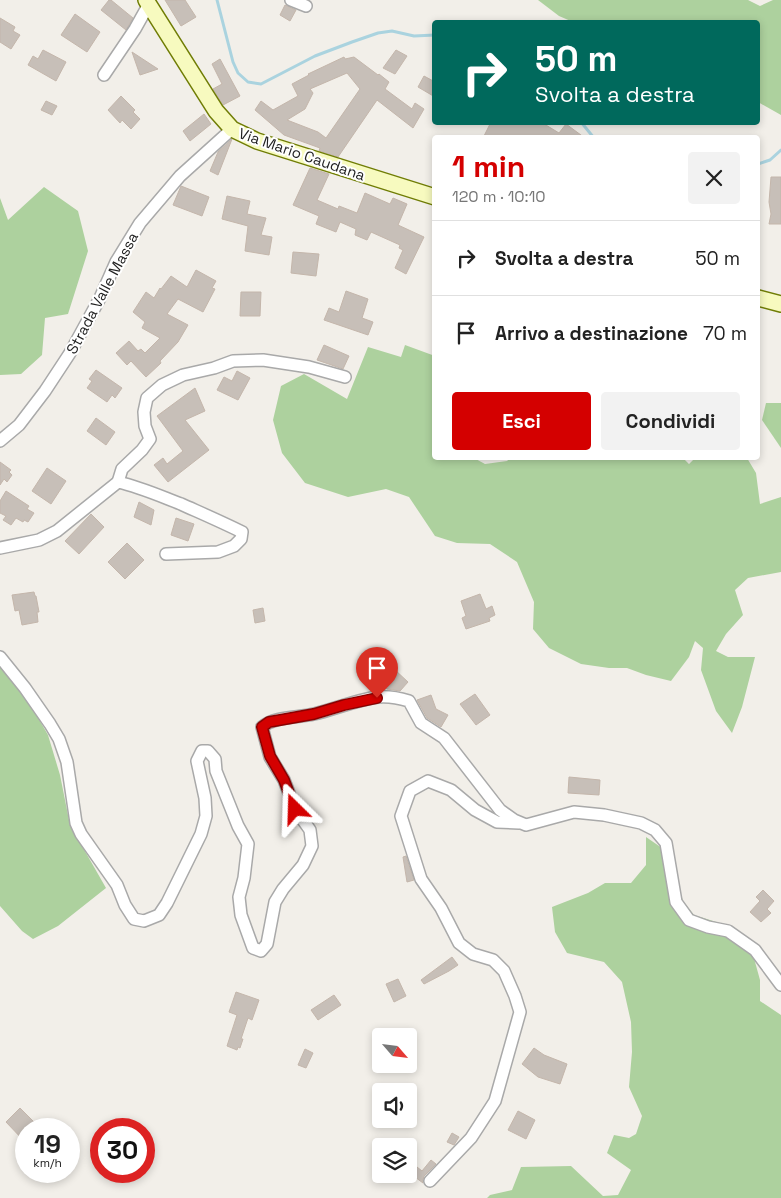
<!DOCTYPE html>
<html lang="it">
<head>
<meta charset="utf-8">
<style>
	body { margin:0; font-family:"Space Grotesk",sans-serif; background:#f2f2f2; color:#222; height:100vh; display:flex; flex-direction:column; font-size:19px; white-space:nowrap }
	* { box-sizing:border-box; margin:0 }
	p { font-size:16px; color:#767676 }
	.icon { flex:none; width:28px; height:28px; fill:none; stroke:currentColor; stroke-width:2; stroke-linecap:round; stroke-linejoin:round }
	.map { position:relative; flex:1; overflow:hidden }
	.drawer { position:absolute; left:432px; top:135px; width:328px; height:325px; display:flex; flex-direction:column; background:#fff; border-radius:5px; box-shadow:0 2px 8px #0003 }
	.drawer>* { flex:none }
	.guide { position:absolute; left:432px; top:20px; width:328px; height:105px; border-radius:5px; box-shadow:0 2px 8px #0003; background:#00695c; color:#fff; overflow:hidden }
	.needle { width:32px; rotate:118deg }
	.buttons { position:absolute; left:372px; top:1028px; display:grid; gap:10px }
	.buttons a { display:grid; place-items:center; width:45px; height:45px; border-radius:5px; background:#fff; box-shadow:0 2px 8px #0003; font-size:25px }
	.speed { position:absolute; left:15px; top:1118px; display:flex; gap:10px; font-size:25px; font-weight:700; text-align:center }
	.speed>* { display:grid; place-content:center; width:65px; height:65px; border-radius:50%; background:#fff; box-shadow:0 2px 8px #0003; line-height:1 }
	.speed small { font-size:12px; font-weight:400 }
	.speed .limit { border:8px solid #d22; background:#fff; color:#111 }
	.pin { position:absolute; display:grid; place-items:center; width:42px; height:42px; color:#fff; margin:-51px -21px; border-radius:50% 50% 50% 0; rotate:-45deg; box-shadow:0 0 5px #0007 }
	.pin .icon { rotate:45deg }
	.me { position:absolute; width:55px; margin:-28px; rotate:338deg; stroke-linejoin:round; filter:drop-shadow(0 0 4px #0008) }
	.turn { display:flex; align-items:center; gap:18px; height:105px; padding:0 20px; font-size:22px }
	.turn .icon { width:65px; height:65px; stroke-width:2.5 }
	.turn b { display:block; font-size:35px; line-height:42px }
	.round { display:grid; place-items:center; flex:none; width:52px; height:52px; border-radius:5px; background:#f2f2f2 }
	.overview { display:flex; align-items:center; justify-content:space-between; height:85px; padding:0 20px }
	h1 { font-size:30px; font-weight:700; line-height:38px; color:#d40000 }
	.primary-button { display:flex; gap:10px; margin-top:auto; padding:10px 20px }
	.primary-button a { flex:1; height:58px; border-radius:5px; background:#d40000; color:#fff; font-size:20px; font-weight:700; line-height:58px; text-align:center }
	.primary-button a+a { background:#f2f2f2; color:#222 }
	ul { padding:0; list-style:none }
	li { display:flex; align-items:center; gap:15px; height:75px; padding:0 20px; border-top:1px solid #e0e0e0 }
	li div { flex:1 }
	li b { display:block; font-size:19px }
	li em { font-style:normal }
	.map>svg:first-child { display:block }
	.forest { fill:#add19e }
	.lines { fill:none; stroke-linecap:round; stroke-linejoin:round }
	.stream { stroke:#aad3df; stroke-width:3 }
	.building { fill:#c7bfb8; stroke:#c4b6ab; fill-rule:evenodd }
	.minor-casing { stroke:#a9a9a9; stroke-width:14 }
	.secondary-casing { stroke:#707d05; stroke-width:18 }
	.minor { stroke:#fff; stroke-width:11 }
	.secondary { stroke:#f7fabf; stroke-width:15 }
	.route-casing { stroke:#8a0000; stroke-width:12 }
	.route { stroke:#d40000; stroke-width:9 }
	.labels { text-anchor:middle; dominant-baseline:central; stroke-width:4; stroke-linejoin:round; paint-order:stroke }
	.street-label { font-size:15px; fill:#222; stroke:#fff }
</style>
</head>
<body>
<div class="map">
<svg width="781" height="1198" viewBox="0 0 781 1198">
	<rect width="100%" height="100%" fill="#f2efe9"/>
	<g class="forest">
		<path d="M538,0H748L760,6L773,0H781V115L758,102V22H573L559,16Z"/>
		<path d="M44,187L78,211L88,251L68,314L45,318L42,355L21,374L0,375V198L8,220Z"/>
		<path d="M405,345L435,356V458H474L485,464L507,461L510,458H683L689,464L695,458H747L756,473L760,504L781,497V572L748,578L735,590L743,615L726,634L716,651L728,657H755L742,707L732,733L716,711L701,670L703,648L695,641L689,657L671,681L646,675L627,668H609L581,664L549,648L533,629L534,602L517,562L490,544L457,543L435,536L409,497L386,489L348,497L305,483L282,453L273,420L281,386L304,374L347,399L368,347L401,357Z"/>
		<path d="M766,403H781V448L762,420Z"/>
		<path d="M0,657L33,709L48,735L60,775L70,825L106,888L58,926L33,939L22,931L0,906Z"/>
		<path d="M646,837L662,848L675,876L683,901L694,915L729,926L752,951L760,980V1001L781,1015V1198H487L490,1195L512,1190L521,1167L571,1166L603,1196L618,1195L631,1170L607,1153L614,1135L629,1138L636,1134L642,1116L629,1087L632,1052L631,1022L622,982L604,962L567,953L555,932L552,907L588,893L605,883H631L646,865Z"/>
	</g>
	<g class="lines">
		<g class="stream">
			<path d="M217,0L233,62L238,73L248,82L261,84L315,56L352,42L378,33L392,31L414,36L435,35"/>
			<path d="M581,122L594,138"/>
			<path d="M758,164L770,160L781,150"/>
		</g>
	</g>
	<g class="building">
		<path d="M109,0H111L133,18L126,30L101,10Z"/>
		<path d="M165,0H185L196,17L181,26Z"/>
		<path d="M285,5L296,10L290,21L280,15Z"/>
		<path d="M75,14L100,32L87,52L61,35Z"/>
		<path d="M0,18L15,27L13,31L20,35L11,49L0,42Z"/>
		<path d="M43,50L66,62L56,81L28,65L33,56L38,59Z"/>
		<path d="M396,50L407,56L395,74L383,68Z"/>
		<path d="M132,52L158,69L140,75Z"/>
		<path d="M344,57L345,59L354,57L378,75L379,74L389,82L385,89L412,109L415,103L424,109L413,128L377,100L338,157L319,151L320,148L284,135L255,110L261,101L273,110L298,96L292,84L309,75L308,74ZM347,73L360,89L326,138L318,132L287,120L305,109L313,93L310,89Z"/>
		<path d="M220,59L240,96L223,105L213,89L222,84L212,64Z"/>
		<path d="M424,76L435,82V97L418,87Z"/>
		<path d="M121,96L135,110L133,112L140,119L131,129L122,120L120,123L108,110Z"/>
		<path d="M46,101L57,106L52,115L41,110Z"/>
		<path d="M204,114L211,124L190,141L183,131Z"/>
		<path d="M491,122H541L559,133L566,124L585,138H483Z"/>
		<path d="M232,139L218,175L210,171L218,152Z"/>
		<path d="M310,168L329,174L317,200L338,209L339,206L357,213L365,193L390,204L393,198L407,204L398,225L424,237L406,274L395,268L403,250L399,248L400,245L371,232L367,240L355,235L356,229L340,222L336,232L316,224L319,216L293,205Z"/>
		<path d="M771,177H781V224H769L771,214L769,202Z"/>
		<path d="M181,186L209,197L202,216L173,205Z"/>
		<path d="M227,196L250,201L247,214L266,218L261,235L272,237L269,255L245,251L248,226L222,219Z"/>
		<path d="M293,252L319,254L316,276L291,273Z"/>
		<path d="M196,270L216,281L212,288L215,289L203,312L178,299L167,314L188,325L178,342L160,361L161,363L146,377L131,361L127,365L116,353L129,341L138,351L141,349L145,353L160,338L142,328L145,322L133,312L146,292L154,298L160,288L161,289L171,276L187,287Z"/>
		<path d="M346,291L368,299L362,318L373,322L368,335L324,320L329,308L339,312Z"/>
		<path d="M241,292H261L260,316H240Z"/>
		<path d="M324,345L349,356L343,369L317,360Z"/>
		<path d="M96,370L122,388L115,398L112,395L107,402L87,388L92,381L89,379Z"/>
		<path d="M237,371L250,378L238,400L217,390L224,377L232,381Z"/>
		<path d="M195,388L205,411L185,420L209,450L168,482L154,465L163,458L167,464L183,451L157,416Z"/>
		<path d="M96,418L115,432L106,445L87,431Z"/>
		<path d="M0,462L11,470L9,472L12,475L7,482L4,479L0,485Z"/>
		<path d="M47,468L66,481L51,504L32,491Z"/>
		<path d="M6,491L29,506L27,509L34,513L28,522L24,520L23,522L16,518L11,525L3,520L6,516L0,513V501Z"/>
		<path d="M139,502L154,510L151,525L134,517Z"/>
		<path d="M91,514L104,527L79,554L65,541Z"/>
		<path d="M176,518L194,524L188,541L171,535Z"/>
		<path d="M127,543L144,560L125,579L108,562Z"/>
		<path d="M34,592L35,596H36L39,612H37L38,622L22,625L19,610L15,611L12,595Z"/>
		<path d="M480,594L486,609L492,606L495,615L489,618L490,621L466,629L462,618L466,616L461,601Z"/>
		<path d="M263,608L265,621L255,623L253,610Z"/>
		<path d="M394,669L408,682L400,691L387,689L381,683Z"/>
		<path d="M475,694L490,715L476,725L460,704Z"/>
		<path d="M431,695L436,709L448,715L441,727L427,718L417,700Z"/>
		<path d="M569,777L600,780L599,795L568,793Z"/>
		<path d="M406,856L414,880L407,882L403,857Z"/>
		<path d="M763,890L774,901L767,909L771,913L761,922L750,912L760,901L756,897Z"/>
		<path d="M452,957L458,965L449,971L424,984L421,980Z"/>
		<path d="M398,979L406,996L394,1002L386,984Z"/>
		<path d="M236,992L259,1000L252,1020L248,1018L241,1039H243L240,1048L238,1047L237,1050L227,1046L237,1015L229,1012Z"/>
		<path d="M334,995L341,1005L318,1020L311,1010Z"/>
		<path d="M534,1048L544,1055L567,1064L560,1084L538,1077L522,1064Z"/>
		<path d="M305,1049L313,1053L306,1068L298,1065Z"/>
		<path d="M20,1108L41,1129H26V1143L6,1122Z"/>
		<path d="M518,1111L535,1120L526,1139L508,1130Z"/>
		<path d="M452,1133L459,1137L454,1145L447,1142Z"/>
		<path d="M431,1160L436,1164L424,1176L423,1180V1183L411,1174L417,1167L422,1171Z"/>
	</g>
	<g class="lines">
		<defs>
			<g id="minor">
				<path d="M291,0L306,6"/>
				<path d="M104,75L135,29L149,4"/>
				<path d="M0,441L19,425L45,391L70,353L100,298L116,262L140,223L180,176L232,129"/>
				<path d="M118,482L122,469L142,450L150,439L145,426L144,412L147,398L162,385L183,375L214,368L233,361L263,360L309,367L345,377"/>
				<path d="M0,548L39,540L57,531L118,482C140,487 160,496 181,504C201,513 222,522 242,532L241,539L234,546L218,552L166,554"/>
				<path d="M0,657L25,688L50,724L59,739L67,762L76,823L81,834L117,885L125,905L134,919L144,921L159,915L167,903L201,834L206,816L205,798L197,761L202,751H208L215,759L216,771L238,826L248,844L244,878L239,897L241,915L253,948L261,951L267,944L275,902L283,889L303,865L312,846L310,830L295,809L284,780L270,757L262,727C276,716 297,718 314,714C335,709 356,700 378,697C389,696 399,698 409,701L421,723L444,738L500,810L514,820L526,825L574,812L604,815L641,823L655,830L666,843L676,902L689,920L708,927L728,931L755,950L781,985"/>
				<path d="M430,1181L471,1138L495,1101L520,1012L515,996L504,971L493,960L473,954L459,943L441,908L421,879L401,816L410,791L428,781L451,790L475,810L497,822L519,823"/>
			</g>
			<g id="secondary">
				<path d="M146,0L216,111L232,129L257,141L435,197"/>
				<path d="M758,298L781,304"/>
			</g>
		</defs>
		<use href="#minor" class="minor-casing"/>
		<use href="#secondary" class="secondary-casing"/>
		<use href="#minor" class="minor"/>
		<use href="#secondary" class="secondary"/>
	</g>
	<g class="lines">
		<defs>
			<path id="route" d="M295,809L284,780L270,756L262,727L269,722L314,714L344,705L377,698"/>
		</defs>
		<use href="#route" class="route-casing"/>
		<use href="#route" class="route"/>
	</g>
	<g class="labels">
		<g class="street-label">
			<text transform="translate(302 154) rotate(19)">Via Mario Caudana</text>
			<text transform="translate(102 293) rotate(-62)">Strada Valle Massa</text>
		</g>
	</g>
</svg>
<div class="buttons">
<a><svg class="needle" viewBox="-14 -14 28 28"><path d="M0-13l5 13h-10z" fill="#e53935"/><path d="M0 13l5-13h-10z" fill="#767676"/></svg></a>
<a><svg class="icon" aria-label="sound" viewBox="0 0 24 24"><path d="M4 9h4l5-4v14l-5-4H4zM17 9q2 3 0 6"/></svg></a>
<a><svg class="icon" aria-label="layers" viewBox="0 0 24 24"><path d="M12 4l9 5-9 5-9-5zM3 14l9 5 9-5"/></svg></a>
</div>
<div class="speed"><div>19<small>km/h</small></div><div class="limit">30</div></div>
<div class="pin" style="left:377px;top:698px;background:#d93025"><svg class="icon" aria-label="arrive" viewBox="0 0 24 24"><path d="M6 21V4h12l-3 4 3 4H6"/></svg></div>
<svg class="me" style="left:295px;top:809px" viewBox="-20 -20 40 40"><path d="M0-17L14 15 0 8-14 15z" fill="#d40000" stroke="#fff" stroke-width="4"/></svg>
<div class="guide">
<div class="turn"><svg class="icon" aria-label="right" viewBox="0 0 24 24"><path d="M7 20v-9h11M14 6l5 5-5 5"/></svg><div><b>50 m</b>Svolta a destra</div></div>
</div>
<section class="drawer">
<div class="overview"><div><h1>1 min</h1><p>120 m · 10:10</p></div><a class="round"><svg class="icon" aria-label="close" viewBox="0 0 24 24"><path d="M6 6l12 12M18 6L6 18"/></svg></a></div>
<ul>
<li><svg class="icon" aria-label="right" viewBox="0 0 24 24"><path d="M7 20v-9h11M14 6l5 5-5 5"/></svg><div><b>Svolta a destra</b></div><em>50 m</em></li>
<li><svg class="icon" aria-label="arrive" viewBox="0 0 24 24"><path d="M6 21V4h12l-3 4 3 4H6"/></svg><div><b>Arrivo a destinazione</b></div><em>70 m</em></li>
</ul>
<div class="primary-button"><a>Esci</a><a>Condividi</a></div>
</section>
</div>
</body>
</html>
